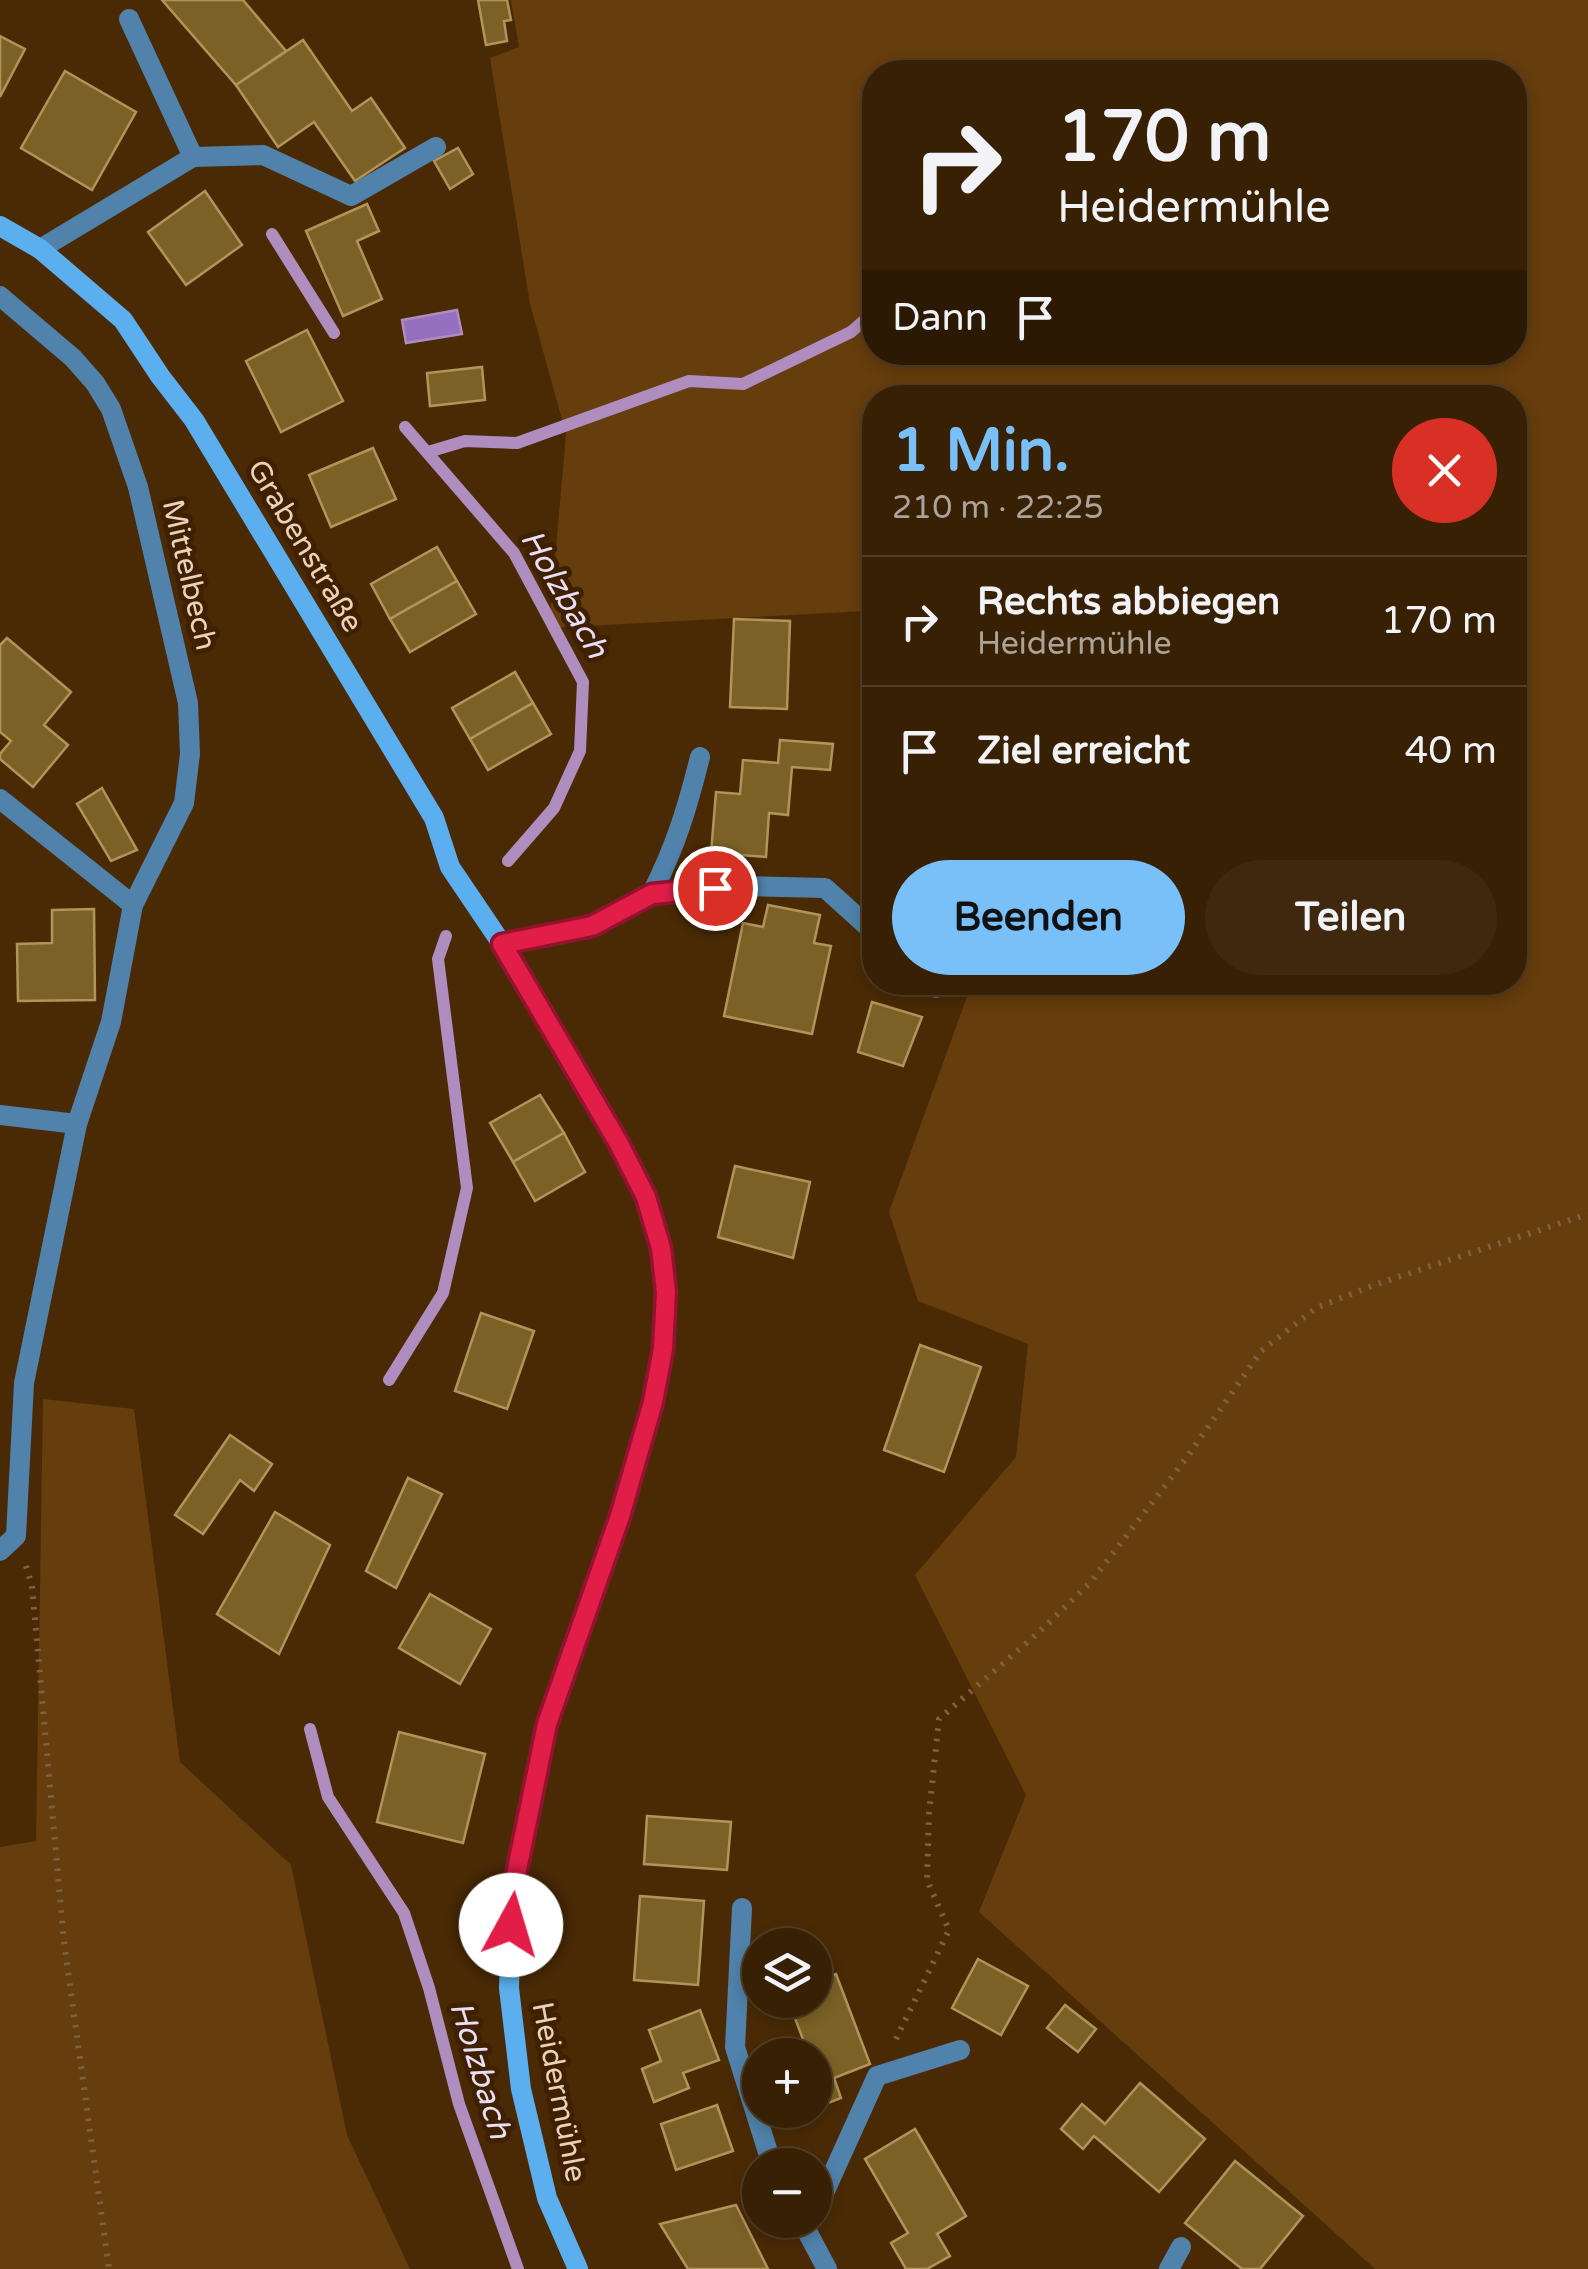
<!DOCTYPE html>
<html lang="de">
<head>
<meta charset="utf-8">
<style>
	body { margin:0; font-family:"Varela Round",sans-serif; background:#3f280e; color:#f1f3f6; height:100vh; display:flex; flex-direction:column; font-size:38px; white-space:nowrap }
	* { box-sizing:border-box; margin:0 }
	p { font-size:32px; color:#aba39a }
	.icon { flex:none; width:55px; height:55px; fill:none; stroke:currentColor; stroke-width:2; stroke-linecap:round; stroke-linejoin:round }
	.map { position:relative; flex:1; overflow:hidden }
	.panel { position:absolute; left:862px; top:385px; width:665px; height:610px; display:flex; flex-direction:column; background:#382004; border-radius:40px; box-shadow:0 5px 15px #0003,0 0 0 2px #523e26 }
	.panel>* { flex:none }
	.top-card { position:absolute; left:862px; top:60px; width:665px; height:305px; border-radius:40px; box-shadow:0 5px 15px #0003,0 0 0 2px #523e26; background:#382004; color:#f1f3f6; overflow:hidden }
	.tools { position:absolute; left:742px; top:1928px; display:grid; gap:20px }
	.tools a { display:grid; place-items:center; width:90px; height:90px; border-radius:50%; background:#382004; box-shadow:0 5px 15px #0003,0 0 0 2px #523e26; font-size:50px }
	.pin { position:absolute; display:grid; place-items:center; width:85px; height:85px; color:#fff; margin:-42px; border:5px solid #fff; border-radius:50%; box-shadow:0 2px 10px #0007 }
	.me { position:absolute; width:110px; margin:-55px; rotate:6deg; stroke-linejoin:round; filter:drop-shadow(0 0 8px #0008) }
	.turn { display:flex; align-items:center; gap:35px; height:210px; padding:0 30px; font-size:45px }
	.turn .icon { width:130px; height:130px; stroke-width:2.5 }
	.turn b { display:block; font-size:70px; line-height:85px }
	.then { display:flex; align-items:center; height:95px; padding:0 30px; background:#0003; gap:20px; font-size:38px }
	.round { display:grid; place-items:center; flex:none; width:105px; height:105px; border-radius:52px; background:#3f280e }
	.overview { display:flex; align-items:center; justify-content:space-between; height:170px; padding:0 30px }
	h1 { font-size:60px; font-weight:800; line-height:75px; color:#79bff8 }
	.button { display:flex; gap:20px; margin-top:auto; padding:20px 30px }
	.button a { flex:1; height:115px; border-radius:60px; background:#79bff8; color:#111; font-size:40px; font-weight:800; line-height:115px; text-align:center }
	.button a+a { background:#3f280e; color:#f1f3f6 }
	ul { padding:0; list-style:none }
	li { display:flex; align-items:center; gap:30px; height:130px; padding:0 30px; border-top:2px solid #523e26 }
	li div { flex:1 }
	li b { display:block; font-size:38px }
	li em { font-style:normal }
	.map>svg:first-child { display:block }
	.green { fill:#663d0c; fill-rule:evenodd }
	.water { fill:#9570c0; stroke:#af8dbe; stroke-width:2.5 }
	.lines { fill:none; stroke-linecap:round; stroke-linejoin:round }
	.stream { stroke:#af8dbe; stroke-width:12 }
	.building { fill:#7c6126; stroke:#b1945a; stroke-width:2.5 }
	.path { stroke:#7f6141; stroke-width:6; stroke-dasharray:2.5 8; stroke-linecap:butt }
	.lane { stroke:#5082ab; stroke-width:20 }
	.street { stroke:#5082ab; stroke-width:20 }
	.secondary { stroke:#5cafef; stroke-width:20 }
	.route-casing { stroke:#92132f; stroke-width:25 }
	.route { stroke:#e11d48; stroke-width:18 }
	.labels { text-anchor:middle; dominant-baseline:central; stroke-width:10; stroke-linejoin:round; paint-order:stroke }
	.street-label { font-size:30px; fill:#ebd2bb; stroke:#3f2000 }
	.water-label { font-size:32px; font-style:italic; fill:#e8dff5; stroke:#3f2000 }
</style>
</head>
<body>
<div class="map">
<svg width="1588" height="2269" viewBox="0 0 1588 2269">
	<rect width="100%" height="100%" fill="#4a2a05"/>
	<g class="green">
		<path d="M511,0H1588V2269H1375L979,1912L1026,1795L915,1575L1016,1457L1028,1344L918,1301L889,1212L972,983L1515,982V398H875V622L867,611L549,628L566,434L530,304L490,58L519,47ZM875,72H1515V352H875Z"/>
		<path d="M43,1399L134,1409L180,1762L291,1865L347,2135L410,2269H0V1847L36,1841Z"/>
	</g>
	<path class="water" d="M457,310L462,334L406,343L402,320Z"/>
	<g class="lines">
		<g class="stream">
			<path d="M272,234L334,333"/>
			<path d="M405,427L514,553L583,682L580,751L554,808L508,861"/>
			<path d="M428,452L465,441L517,443L689,381L743,384L851,332L875,311"/>
			<path d="M389,1380L443,1293L467,1188L438,959L446,936"/>
			<path d="M310,1729L328,1797L404,1913L429,1988L459,2104L518,2269"/>
		</g>
	</g>
	<g class="building">
		<path d="M162,0H243L286,51L236,85Z"/>
		<path d="M478,0H507L511,20L504,21L507,41L486,45Z"/>
		<path d="M0,36L25,49L0,97Z"/>
		<path d="M303,40L352,111L371,98L405,148L355,181L314,122L278,147L236,85Z"/>
		<path d="M65,71L136,112L92,190L21,148Z"/>
		<path d="M458,148L473,174L450,189L434,161Z"/>
		<path d="M205,191L242,245L186,285L148,232Z"/>
		<path d="M367,204L379,231L357,241L382,299L343,316L306,231Z"/>
		<path d="M307,330L343,401L281,432L246,361Z"/>
		<path d="M482,367L485,400L430,406L427,373Z"/>
		<path d="M373,448L396,499L331,527L309,475Z"/>
		<path d="M437,547L457,581L390,619L371,584Z"/>
		<path d="M457,581L476,614L410,652L390,619Z"/>
		<path d="M734,619L790,621L787,709L730,707Z"/>
		<path d="M7,638L71,692L44,725L68,745L33,787L0,759V754L11,741L0,732V645Z"/>
		<path d="M515,672L533,703L470,739L452,708Z"/>
		<path d="M533,703L551,734L488,770L470,739Z"/>
		<path d="M780,740L833,744L830,770L792,767L788,815L769,813L766,857L711,853L716,792L740,794L743,760L778,763Z"/>
		<path d="M102,788L137,850L111,861L77,804Z"/>
		<path d="M768,905L820,915L814,943L831,946L812,1034L724,1016L743,923L763,927Z"/>
		<path d="M94,909L95,1000L18,1001L17,944L52,943V910Z"/>
		<path d="M872,1002L922,1017L903,1066L858,1052Z"/>
		<path d="M540,1095L564,1133L513,1162L490,1123Z"/>
		<path d="M564,1133L585,1172L535,1201L513,1162Z"/>
		<path d="M735,1166L810,1182L793,1258L718,1237Z"/>
		<path d="M481,1313L534,1331L507,1409L455,1391Z"/>
		<path d="M920,1345L981,1367L944,1472L884,1450Z"/>
		<path d="M230,1435L272,1464L254,1491L240,1480L203,1534L175,1515Z"/>
		<path d="M408,1478L442,1494L396,1588L366,1571Z"/>
		<path d="M275,1512L330,1545L279,1654L217,1614Z"/>
		<path d="M430,1594L491,1629L460,1684L399,1648Z"/>
		<path d="M399,1732L485,1754L463,1843L377,1822Z"/>
		<path d="M647,1816L731,1822L727,1870L644,1864Z"/>
		<path d="M640,1896L704,1901L698,1985L634,1980Z"/>
		<path d="M978,1959L1028,1986L1001,2035L952,2008Z"/>
		<path d="M836,1974L870,2064L834,2078L841,2098L815,2108V2055H809L788,2000H815V1982Z"/>
		<path d="M1065,2005L1096,2029L1078,2052L1047,2028Z"/>
		<path d="M700,2010L719,2060L683,2073L689,2088L654,2102L642,2069L661,2061L649,2030Z"/>
		<path d="M1140,2083L1205,2139L1159,2192L1094,2136L1083,2149L1061,2129L1082,2104L1105,2124Z"/>
		<path d="M717,2105L733,2151L676,2170L661,2124Z"/>
		<path d="M770,2110H796L799,2118L775,2126Z"/>
		<path d="M915,2129L966,2216L937,2234L950,2256L927,2269H906L891,2243L908,2233L865,2159Z"/>
		<path d="M1235,2161L1303,2216L1260,2269H1242L1185,2223Z"/>
		<path d="M736,2205L768,2269H688L660,2224Z"/>
	</g>
	<g class="lines">
		<g class="path">
			<path d="M26,1566L32,1586L64,1942L109,2269"/>
			<path d="M896,2039L949,1930L927,1880L929,1814L939,1719L1038,1633L1090,1583L1188,1456L1261,1351L1316,1308L1377,1284L1588,1214"/>
		</g>
		<g class="lane">
			<path d="M193,157L263,155L351,196L436,147"/>
			<path d="M40,249L193,157L129,19"/>
			<path d="M652,893C676,845 687,809 700,757"/>
			<path d="M502,944L591,926L652,893L746,886L825,888L875,933"/>
			<path d="M930,982L936,988"/>
		</g>
		<g class="street">
			<path d="M0,296L73,358L95,383L111,409L138,487L188,703L190,754L184,803L133,905"/>
			<path d="M0,799L133,905L111,1022L77,1124L24,1383L16,1536L0,1551"/>
			<path d="M0,1115L77,1124"/>
			<path d="M742,1908L735,2047L772,2165"/>
			<path d="M815,2213L877,2076L960,2050"/>
			<path d="M801,2220L827,2269"/>
			<path d="M1169,2269L1181,2247"/>
		</g>
		<path class="secondary" d="M0,226L40,249L123,320L160,376L194,420L434,818L450,867L502,944L619,1143L646,1197L661,1248L667,1292L663,1349L653,1402L620,1515L547,1724L512,1894L509,1988L521,2089L547,2198L578,2269"/>
	</g>
	<g class="lines">
		<defs>
			<path id="route" d="M511,1925L512,1894L547,1724L620,1516L653,1402L663,1349L666,1292L661,1248L646,1197L618,1142L502,944L592,926L652,894L715,888"/>
		</defs>
		<use href="#route" class="route-casing"/>
		<use href="#route" class="route"/>
	</g>
	<g class="labels">
		<g class="street-label">
			<text transform="translate(305 546) rotate(59)">Grabenstraße</text>
			<text transform="translate(189 575) rotate(77)">Mittelbech</text>
			<text transform="translate(559 2092) rotate(79)">Heidermühle</text>
		</g>
		<g class="water-label">
			<text transform="translate(564 594) rotate(60)">Holzbach</text>
			<text transform="translate(480 2070) rotate(73)">Holzbach</text>
		</g>
	</g>
</svg>
<div class="tools">
<a><svg class="icon" aria-label="layers" viewBox="0 0 24 24"><path d="M12 4l9 5-9 5-9-5zM3 14l9 5 9-5"/></svg></a>
<a>+</a>
<a>−</a>
</div>
<div class="pin" style="left:715px;top:888px;background:#d93025"><svg class="icon" aria-label="arrive" viewBox="0 0 24 24"><path d="M6 21V4h12l-3 4 3 4H6"/></svg></div>
<svg class="me" style="left:511px;top:1925px" viewBox="-20 -20 40 40"><circle r="19" fill="#fff"/><path d="M0-13L10 11 0 6-10 11z" fill="#e11d48"/></svg>
<div class="top-card">
<div class="turn"><svg class="icon" aria-label="right" viewBox="0 0 24 24"><path d="M7 20v-9h11M14 6l5 5-5 5"/></svg><div><b>170 m</b>Heidermühle</div></div>
<div class="then">Dann<svg class="icon" aria-label="arrive" viewBox="0 0 24 24"><path d="M6 21V4h12l-3 4 3 4H6"/></svg></div>
</div>
<section class="panel">
<div class="overview"><div><h1>1 Min.</h1><p>210 m · 22:25</p></div><a class="round" style="background:#d93025;color:#fff"><svg class="icon" aria-label="close" viewBox="0 0 24 24"><path d="M6 6l12 12M18 6L6 18"/></svg></a></div>
<ul>
<li><svg class="icon" aria-label="right" viewBox="0 0 24 24"><path d="M7 20v-9h11M14 6l5 5-5 5"/></svg><div><b>Rechts abbiegen</b><p>Heidermühle</p></div><em>170 m</em></li>
<li><svg class="icon" aria-label="arrive" viewBox="0 0 24 24"><path d="M6 21V4h12l-3 4 3 4H6"/></svg><div><b>Ziel erreicht</b></div><em>40 m</em></li>
</ul>
<div class="button"><a>Beenden</a><a>Teilen</a></div>
</section>
</div>
</body>
</html>
